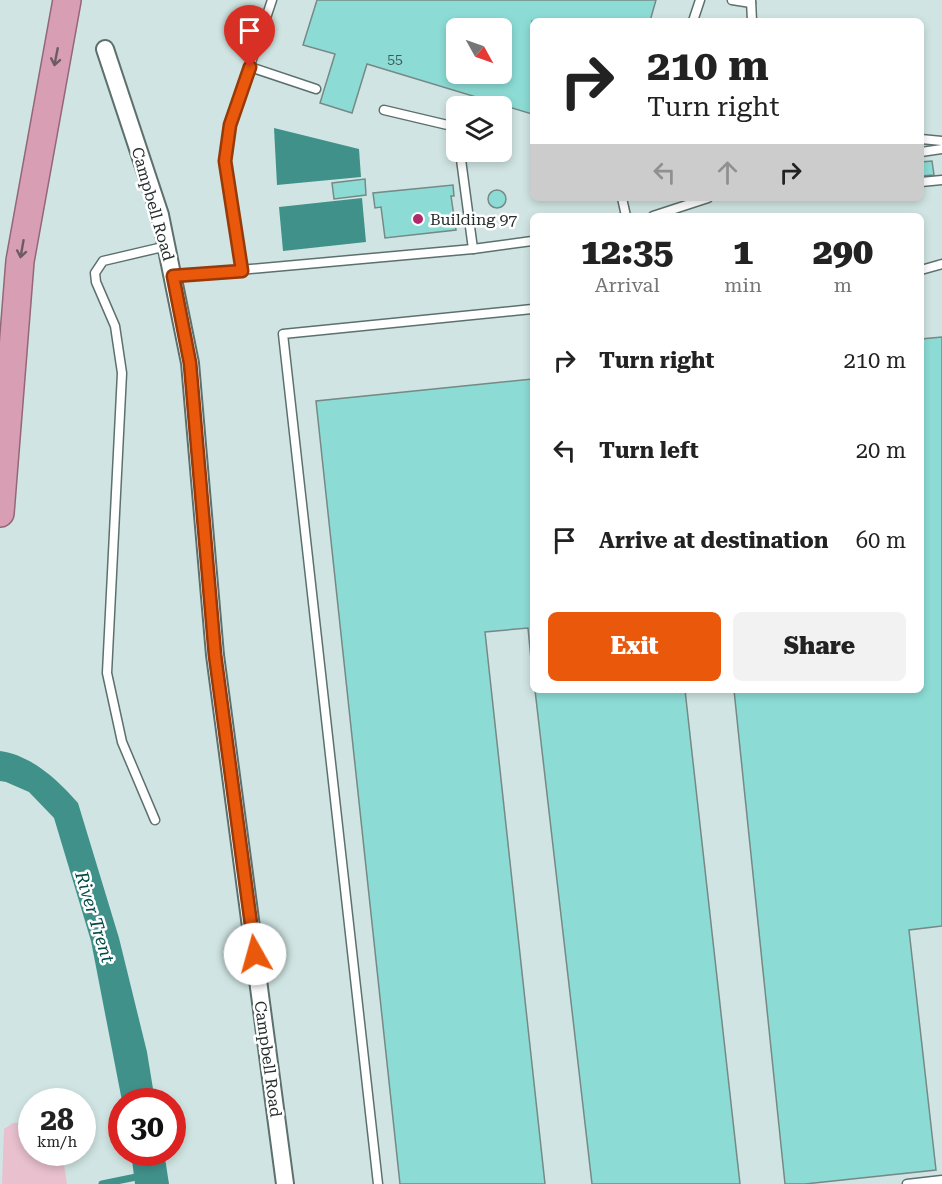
<!DOCTYPE html>
<html lang="en">
<head>
<meta charset="utf-8">
<style>
	body { margin:0; font-family:"Roboto Serif",serif; background:#f2f2f2; color:#222; height:100vh; display:flex; flex-direction:column; font-size:22px; white-space:nowrap }
	* { box-sizing:border-box; margin:0 }
	p { font-size:20px; color:#767676 }
	.icon { flex:none; width:33px; height:33px; fill:none; stroke:currentColor; stroke-width:2; stroke-linecap:round; stroke-linejoin:round }
	.map { position:relative; flex:1; overflow:hidden }
	.side { position:absolute; left:530px; top:213px; width:394px; height:480px; display:flex; flex-direction:column; background:#fff; border-radius:9px; box-shadow:0 3px 9px #0003 }
	.side>* { flex:none }
	.guide { position:absolute; left:530px; top:18px; width:394px; height:183px; border-radius:9px; box-shadow:0 3px 9px #0003; background:#fff; color:#222; overflow:hidden }
	.needle { width:39px; rotate:130deg }
	.fabs { position:absolute; left:446px; top:18px; display:grid; gap:12px }
	.fabs a { display:grid; place-items:center; width:66px; height:66px; border-radius:9px; background:#fff; box-shadow:0 3px 9px #0003; font-size:30px }
	.speed { position:absolute; left:18px; top:1088px; display:flex; gap:12px; font-size:30px; font-weight:700; text-align:center }
	.speed>* { display:grid; place-content:center; width:78px; height:78px; border-radius:50%; background:#fff; box-shadow:0 3px 9px #0003; line-height:1 }
	.speed small { font-size:15px; font-weight:400 }
	.speed .limit { border:9px solid #d22; background:#fff; color:#111 }
	.pin { position:absolute; display:grid; place-items:center; width:51px; height:51px; color:#fff; margin:-62px -26px; border-radius:50% 50% 50% 0; rotate:-45deg; box-shadow:0 0 6px #0007 }
	.pin .icon { rotate:45deg }
	.me { position:absolute; width:66px; margin:-33px; rotate:353deg; stroke-linejoin:round; filter:drop-shadow(0 0 4px #0008) }
	.turn { display:flex; align-items:center; gap:21px; height:126px; padding:0 18px; font-size:27px }
	.turn .icon { width:78px; height:78px; stroke-width:2.5 }
	.turn b { display:block; font-size:42px; line-height:51px }
	.lanes { display:flex; align-items:center; height:57px; padding:0 18px; background:#0003; justify-content:center; gap:30px; direction:ltr }
	.lanes .off { opacity:.35 }
	.eta { display:flex; justify-content:space-evenly; align-items:center; height:102px; text-align:center }
	.eta b { font-size:36px; font-weight:800; line-height:42px }
	.primary-button { display:flex; gap:12px; margin-top:auto; padding:12px 18px }
	.primary-button a { flex:1; height:69px; border-radius:9px; background:#ea580c; color:#fff; font-size:24px; font-weight:800; line-height:69px; text-align:center }
	.primary-button a+a { background:#f2f2f2; color:#222 }
	ul { padding:0; list-style:none }
	li { display:flex; align-items:center; gap:18px; height:90px; padding:0 18px }
	li div { flex:1 }
	li b { display:block; font-size:22px }
	li em { font-style:normal }
	.map>svg:first-child { display:block }
	.green { fill:#e9c0ce }
	.water { fill:#41918b }
	.lines { fill:none; stroke-linecap:round; stroke-linejoin:round }
	.stream { stroke:#41918b; stroke-width:7 }
	.building { fill:#8cdcd5; stroke:#768987; stroke-width:1.5; fill-rule:evenodd }
	.service-casing { stroke:#5d706e; stroke-width:11 }
	.minor-casing { stroke:#5d706e; stroke-width:20 }
	.trunk-casing { stroke:#936778; stroke-width:30 }
	.service { stroke:#fff; stroke-width:8 }
	.minor { stroke:#fff; stroke-width:16 }
	.trunk { stroke:#d89eb3; stroke-width:27 }
	.oneway { stroke:#6d5b63 }
	.route-casing { stroke:#983908; stroke-width:15 }
	.route { stroke:#ea580c; stroke-width:10 }
	.poi-dot { fill:#b12a6c; stroke:#fff; stroke-width:2 }
	.labels { text-anchor:middle; dominant-baseline:central; stroke-width:5; stroke-linejoin:round; paint-order:stroke }
	.number-label { font-size:14px; fill:#405a57 }
	.street-label { font-size:16px; fill:#262e2d; stroke:#fff }
	.poi-label { font-size:16px; fill:#262e2d; stroke:#fff; text-anchor:start }
	.water-label { font-size:18px; font-style:italic; fill:#004b47; stroke:#fff }
</style>
</head>
<body>
<div class="map">
<svg width="942" height="1184" viewBox="0 0 942 1184">
	<rect width="100%" height="100%" fill="#d0e5e3"/>
	<path class="green" d="M31,1122L32,1152H62L67,1184H2L4,1129L13,1123Z"/>
	<g class="water">
		<path d="M274,128L359,149L361,177L277,185Z"/>
		<path d="M362,198L366,242L283,251L279,207Z"/>
		<path d="M0,751C31,755 58,780 78,803L119,938L147,1052L155,1101H122L91,941L54,818L29,792L6,782L0,781Z"/>
		<path d="M131,1152H164L169,1184H135Z"/>
	</g>
	<g class="lines">
		<path class="stream" d="M102,1184L141,1176"/>
	</g>
	<g class="building">
		<path d="M317,0H656L650,21H532V114L367,64L352,113L320,103L335,54L303,45ZM456,28H501V74H456Z"/>
		<path d="M932,161L934,175L921,176V162Z"/>
		<path d="M365,179L366,195L334,199L332,183Z"/>
		<path d="M453,185L454,196H451L456,230L385,238L381,207L375,208L373,193Z"/>
		<circle cx="497" cy="199" r="9"/>
		<path d="M942,337V926L909,930L936,1170L805,1184H785L734,690H921V339Z"/>
		<path d="M532,379V670L528,628L485,632L545,1184H400L316,401Z"/>
		<path d="M535,690H685L740,1184H592Z"/>
	</g>
	<g class="lines">
		<defs>
			<g id="service">
				<path d="M732,0L751,3"/>
				<path d="M751,0L752,21"/>
				<path d="M693,21L700,0"/>
				<path d="M250,67L316,89"/>
				<path d="M384,110L456,127"/>
				<path d="M921,139L942,141"/>
				<path d="M460,152L473,249"/>
				<path d="M921,152L942,149"/>
				<path d="M921,182L942,180"/>
				<path d="M622,198L626,216"/>
				<path d="M653,216L708,198"/>
				<path d="M921,270L942,264"/>
				<path d="M242,271L225,161L230,125L272,0"/>
				<path d="M173,276L473,249L532,241"/>
				<path d="M155,820L122,742L107,673L122,373L115,326L96,282L95,273L103,261L167,246"/>
				<path d="M378,1184L283,334L532,309"/>
				<path d="M907,1184L942,1180"/>
			</g>
			<path id="minor" d="M105,49L160,215L190,363L215,655L285,1184"/>
			<path id="trunk" d="M0,513L20,261L67,0"/>
		</defs>
		<use href="#service" class="service-casing"/>
		<use href="#minor" class="minor-casing"/>
		<use href="#trunk" class="trunk-casing"/>
		<use href="#service" class="service"/>
		<use href="#minor" class="minor"/>
		<use href="#trunk" class="trunk"/>
	</g>
	<defs><path id="oneway-shaft" d="M-6 0H5M1.5-3L5.5 0L1.5 3" fill="none" stroke-width="1.6" stroke-linecap="round" stroke-linejoin="round" transform="scale(1.5)"/></defs>
	<g class="oneway">
		<use href="#oneway-shaft" transform="translate(56 57) rotate(101)"/>
		<use href="#oneway-shaft" transform="translate(22 249) rotate(100)"/>
	</g>
	<g class="lines">
		<defs>
			<path id="route" d="M250,67L230,125L225,161L242,271L173,276L190,363L215,655L255,954"/>
		</defs>
		<use href="#route" class="route-casing"/>
		<use href="#route" class="route"/>
	</g>
	<circle class="poi-dot" cx="418" cy="219" r="6"/>
	<g class="labels">
		<g class="number-label">
			<text x="395" y="59">55</text>
		</g>
		<g class="street-label">
			<text transform="translate(153 204) rotate(74)">Campbell Road</text>
			<text transform="translate(268 1059) rotate(82)">Campbell Road</text>
		</g>
		<g class="poi-label">
			<text x="430" y="219">Building 97</text>
		</g>
		<g class="water-label">
			<text transform="translate(95 917) rotate(73)">River Trent</text>
		</g>
	</g>
</svg>
<div class="fabs">
<a><svg class="needle" viewBox="-14 -14 28 28"><path d="M0-13l5 13h-10z" fill="#e53935"/><path d="M0 13l5-13h-10z" fill="#767676"/></svg></a>
<a><svg class="icon" aria-label="layers" viewBox="0 0 24 24"><path d="M12 4l9 5-9 5-9-5zM3 14l9 5 9-5"/></svg></a>
</div>
<div class="speed"><div>28<small>km/h</small></div><div class="limit">30</div></div>
<div class="pin" style="left:250px;top:67px;background:#d93025"><svg class="icon" aria-label="arrive" viewBox="0 0 24 24"><path d="M6 21V4h12l-3 4 3 4H6"/></svg></div>
<svg class="me" style="left:255px;top:954px" viewBox="-20 -20 40 40"><circle r="19" fill="#fff"/><path d="M0-13L10 11 0 6-10 11z" fill="#ea580c"/></svg>
<div class="guide">
<div class="turn"><svg class="icon" aria-label="right" viewBox="0 0 24 24"><path d="M7 20v-9h11M14 6l5 5-5 5"/></svg><div><b>210 m</b>Turn right</div></div>
<div class="lanes"><svg class="icon off" aria-label="left" viewBox="0 0 24 24"><path d="M17 20v-9H6M10 6l-5 5 5 5"/></svg><svg class="icon off" aria-label="ahead" viewBox="0 0 24 24"><path d="M12 20V5M6 11l6-6 6 6"/></svg><svg class="icon" aria-label="right" viewBox="0 0 24 24"><path d="M7 20v-9h11M14 6l5 5-5 5"/></svg></div>
</div>
<section class="side">
<div class="eta">
<div><b>12:35</b><p>Arrival</p></div>
<div><b>1</b><p>min</p></div>
<div><b>290</b><p>m</p></div>
</div>
<ul>
<li><svg class="icon" aria-label="right" viewBox="0 0 24 24"><path d="M7 20v-9h11M14 6l5 5-5 5"/></svg><div><b>Turn right</b></div><em>210 m</em></li>
<li><svg class="icon" aria-label="left" viewBox="0 0 24 24"><path d="M17 20v-9H6M10 6l-5 5 5 5"/></svg><div><b>Turn left</b></div><em>20 m</em></li>
<li><svg class="icon" aria-label="arrive" viewBox="0 0 24 24"><path d="M6 21V4h12l-3 4 3 4H6"/></svg><div><b>Arrive at destination</b></div><em>60 m</em></li>
</ul>
<div class="primary-button"><a>Exit</a><a>Share</a></div>
</section>
</div>
</body>
</html>
